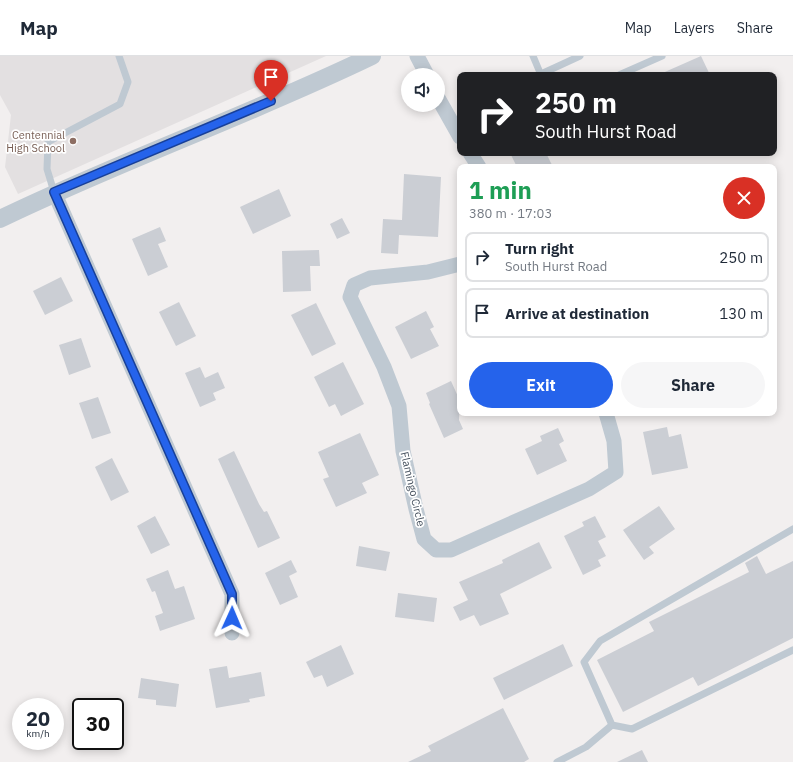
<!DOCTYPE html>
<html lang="en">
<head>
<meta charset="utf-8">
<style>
	body { margin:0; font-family:"IBM Plex Sans",sans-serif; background:#f6f6f7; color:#1f2937; height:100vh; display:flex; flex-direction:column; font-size:15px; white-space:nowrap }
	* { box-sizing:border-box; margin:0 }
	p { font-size:13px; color:#747a83 }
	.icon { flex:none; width:22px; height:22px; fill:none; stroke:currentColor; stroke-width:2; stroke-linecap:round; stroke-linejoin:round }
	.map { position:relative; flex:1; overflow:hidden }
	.sheet { position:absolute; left:457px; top:108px; width:320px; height:252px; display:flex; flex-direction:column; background:#fff; border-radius:8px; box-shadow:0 2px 10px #0003 }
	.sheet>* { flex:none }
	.hud { position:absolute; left:457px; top:16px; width:320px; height:84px; border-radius:8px; box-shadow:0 2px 10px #0003; background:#202124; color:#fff; overflow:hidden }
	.buttons { position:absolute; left:401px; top:12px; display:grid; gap:8px }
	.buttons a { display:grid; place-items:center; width:44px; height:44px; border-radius:50%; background:#fff; box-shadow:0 2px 10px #0003; font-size:20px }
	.speed { position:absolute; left:12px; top:642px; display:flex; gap:8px; font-size:20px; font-weight:700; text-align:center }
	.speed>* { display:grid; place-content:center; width:52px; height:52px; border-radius:50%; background:#fff; box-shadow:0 2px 10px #0003; line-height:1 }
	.speed small { font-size:10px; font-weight:400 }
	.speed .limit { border:2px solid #111; border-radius:6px; background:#fff; color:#111 }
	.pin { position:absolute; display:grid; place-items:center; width:34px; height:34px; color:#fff; margin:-41px -17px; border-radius:50% 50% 50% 0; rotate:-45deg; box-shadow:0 0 4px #0007 }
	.pin .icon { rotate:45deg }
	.me { position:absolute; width:44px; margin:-22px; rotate:1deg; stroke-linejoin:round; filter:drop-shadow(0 0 3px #0008) }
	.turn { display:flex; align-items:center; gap:14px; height:84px; padding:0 12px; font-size:18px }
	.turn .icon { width:52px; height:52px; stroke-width:2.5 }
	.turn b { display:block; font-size:28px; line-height:34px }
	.round { display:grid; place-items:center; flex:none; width:42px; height:42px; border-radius:21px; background:#f6f6f7 }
	.headline { display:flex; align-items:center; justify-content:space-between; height:68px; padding:0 12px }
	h1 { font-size:24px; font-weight:700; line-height:30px; color:#1e9e55 }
	.button { display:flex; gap:8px; margin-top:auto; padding:8px 12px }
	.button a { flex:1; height:46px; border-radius:24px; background:#2563eb; color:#fff; font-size:16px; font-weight:700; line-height:46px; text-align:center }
	.button a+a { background:#f6f6f7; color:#1f2937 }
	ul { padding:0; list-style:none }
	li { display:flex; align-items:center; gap:12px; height:50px; margin:0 8px 6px; padding:0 4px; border:2px solid #e0e1e3; border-radius:8px }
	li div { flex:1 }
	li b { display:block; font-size:15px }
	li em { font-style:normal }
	header { display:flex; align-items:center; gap:24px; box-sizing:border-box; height:56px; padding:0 20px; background:#fff; border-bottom:1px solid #e0e1e3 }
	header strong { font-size:19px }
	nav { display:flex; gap:22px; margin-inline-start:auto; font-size:14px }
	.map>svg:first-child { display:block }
	.education { fill:#e3e0e1 }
	.building { fill:#cbced4 }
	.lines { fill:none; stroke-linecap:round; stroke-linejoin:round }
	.service { stroke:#bfc9d2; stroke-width:7 }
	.minor { stroke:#bfc9d2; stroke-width:15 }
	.tertiary { stroke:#bfc9d2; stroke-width:18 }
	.route-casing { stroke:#184099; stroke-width:10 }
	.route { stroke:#2563eb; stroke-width:7 }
	.education-dot { fill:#8d6e63; stroke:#fff; stroke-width:1.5 }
	.labels { text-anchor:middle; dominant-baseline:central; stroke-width:3.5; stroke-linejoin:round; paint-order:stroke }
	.education-label { font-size:11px; fill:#785e54; stroke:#fff; text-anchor:end }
	.street-label { font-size:11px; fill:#46515e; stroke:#fff }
</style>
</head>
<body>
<header>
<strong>Map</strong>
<nav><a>Map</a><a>Layers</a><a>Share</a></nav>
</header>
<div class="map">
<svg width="793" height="706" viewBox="0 0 793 706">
	<rect width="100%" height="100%" fill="#f2efef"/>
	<path class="education" d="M0,0H326L18,138L5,111L11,59L0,39Z"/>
	<g class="building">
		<path d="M701,0L710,19H658Z"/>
		<path d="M510,97H546L553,111H517Z"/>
		<path d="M404,118L441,121L438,181L399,179L398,198L381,197L383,163L402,164Z"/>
		<path d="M279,133L291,160L253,178L240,151Z"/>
		<path d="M342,162L350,177L337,183L330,168Z"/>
		<path d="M160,171L166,185L158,188L168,211L148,220L132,183Z"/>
		<path d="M319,194L320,210H310L311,235L283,236L282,195Z"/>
		<path d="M61,221L73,245L45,259L33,235Z"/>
		<path d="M179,246L196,280L176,290L159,256Z"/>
		<path d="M316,247L336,288L312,300L291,259Z"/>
		<path d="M426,255L434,271L430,273L439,290L411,303L395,271Z"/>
		<path d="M81,282L91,311L69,319L59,289Z"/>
		<path d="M343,306L364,348L341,360L335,348L329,351L314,321Z"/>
		<path d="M200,311L205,322L218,316L225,332L213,337L216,344L200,351L185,317Z"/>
		<path d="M451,325L460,345L459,364L463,373L444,382L429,348L430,347L426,337Z"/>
		<path d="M98,341L111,377L92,383L79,347Z"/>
		<path d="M667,371L669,381L681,378L688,412L652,419L643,376Z"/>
		<path d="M558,372L564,385L559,388L567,405L537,419L525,393L542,385L540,380Z"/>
		<path d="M360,377L379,419L362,427L367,437L336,451L323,423L329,421L318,396Z"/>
		<path d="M234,395L259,448L264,456L267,455L280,482L258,492L218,403Z"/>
		<path d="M112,402L129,436L111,445L95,411Z"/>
		<path d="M659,450L675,473L649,491L654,497L644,504L623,474Z"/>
		<path d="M155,460L170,489L151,498L137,470Z"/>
		<path d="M595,460L606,481L598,485L606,500L598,504L601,510L583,519L564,480L584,470L582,466Z"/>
		<path d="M539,486L552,512L500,538L509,558L480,570L474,559L460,565L453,551L468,544L459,526L503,507L502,504Z"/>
		<path d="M359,490L390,496L386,515L356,510Z"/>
		<path d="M757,500L766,518L793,505V582L698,630L693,621L623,656L597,604L654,575L649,566L749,516L745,507Z"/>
		<path d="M291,504L297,516L289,520L298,541L280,549L265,517Z"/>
		<path d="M168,514L175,533L184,530L195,563L160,575L155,560L163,557L155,535L152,536L146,523Z"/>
		<path d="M398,537L437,542L434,566L395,561Z"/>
		<path d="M563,588L573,610L504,644L493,622Z"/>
		<path d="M341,589L354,618L327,631L322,619L314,622L306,606Z"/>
		<path d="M227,610L229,622L261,616L265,640L249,643L250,646L216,652L209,613Z"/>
		<path d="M141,622L179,628L176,651L156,649V644L138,642Z"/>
		<path d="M503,652L529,703L524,706H408L431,695L428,690Z"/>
		<path d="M642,694L648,706H617Z"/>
	</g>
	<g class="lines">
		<g class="service">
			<path d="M533,0L541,19"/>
			<path d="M541,18L580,0"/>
			<path d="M619,19L662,0"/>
			<path d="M54,136L47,113L48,86L120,48L128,26L119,0"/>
			<path d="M793,473L600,585L584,606L612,669L632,673L793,594"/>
			<path d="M557,706L586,691L612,669"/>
		</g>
		<g class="minor">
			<path d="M417,0L427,19"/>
			<path d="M438,42L460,81"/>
			<path d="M470,97L479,111"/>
			<path d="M54,136L232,538V577"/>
			<path d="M460,208L428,216L370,222L354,229L350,241L384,311L399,350L403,395L416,453L424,483L436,494H451L589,433L616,416L614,385L606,357"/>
		</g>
		<path class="tertiary" d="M0,163C122,104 250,59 372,0"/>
	</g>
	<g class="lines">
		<defs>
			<path id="route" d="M232,562V538L54,136L271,45"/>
		</defs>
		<use href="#route" class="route-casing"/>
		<use href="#route" class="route"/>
	</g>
	<circle class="education-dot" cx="73" cy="85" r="4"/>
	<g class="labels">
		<g class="education-label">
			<text x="65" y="79">Centennial<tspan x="65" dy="13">High School</tspan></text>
		</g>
		<g class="street-label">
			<text transform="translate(413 433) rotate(77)">Flamingo Circle</text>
		</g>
	</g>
</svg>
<div class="buttons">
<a><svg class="icon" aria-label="sound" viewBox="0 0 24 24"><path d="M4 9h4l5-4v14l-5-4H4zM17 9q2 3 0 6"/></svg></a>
</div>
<div class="speed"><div>20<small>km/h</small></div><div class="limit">30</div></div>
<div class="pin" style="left:271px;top:45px;background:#d93025"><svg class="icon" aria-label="arrive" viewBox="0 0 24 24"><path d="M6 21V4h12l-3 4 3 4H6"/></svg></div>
<svg class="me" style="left:232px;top:562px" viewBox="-20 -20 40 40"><path d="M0-17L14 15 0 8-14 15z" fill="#2563eb" stroke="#fff" stroke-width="4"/></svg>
<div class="hud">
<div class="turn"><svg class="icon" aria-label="right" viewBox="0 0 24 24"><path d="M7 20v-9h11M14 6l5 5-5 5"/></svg><div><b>250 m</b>South Hurst Road</div></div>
</div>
<section class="sheet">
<div class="headline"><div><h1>1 min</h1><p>380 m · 17:03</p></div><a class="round" style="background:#d93025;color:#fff"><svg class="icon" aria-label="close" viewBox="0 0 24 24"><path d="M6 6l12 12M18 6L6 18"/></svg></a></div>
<ul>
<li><svg class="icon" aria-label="right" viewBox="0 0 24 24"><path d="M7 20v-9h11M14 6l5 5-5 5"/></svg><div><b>Turn right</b><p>South Hurst Road</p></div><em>250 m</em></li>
<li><svg class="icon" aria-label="arrive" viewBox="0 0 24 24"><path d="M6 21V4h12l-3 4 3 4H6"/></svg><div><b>Arrive at destination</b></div><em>130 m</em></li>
</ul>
<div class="button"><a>Exit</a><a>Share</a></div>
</section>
</div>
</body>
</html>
